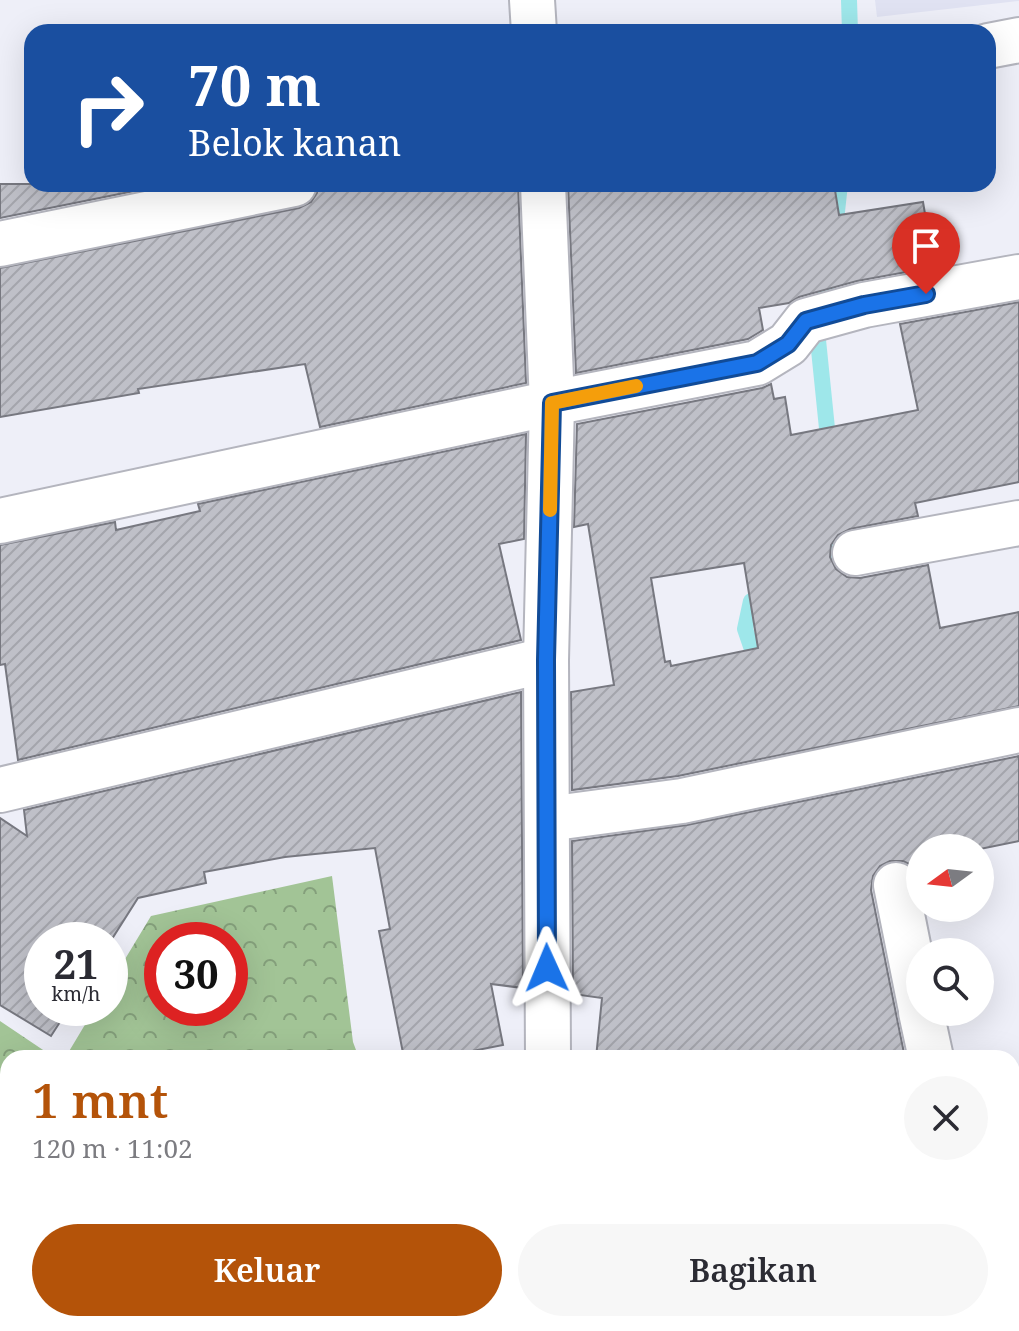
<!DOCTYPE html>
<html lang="id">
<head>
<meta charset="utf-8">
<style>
	body { margin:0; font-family:"Noto Serif",serif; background:#f7f7f7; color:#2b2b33; height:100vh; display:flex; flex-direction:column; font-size:30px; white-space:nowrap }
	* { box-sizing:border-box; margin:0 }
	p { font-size:26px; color:#7c7c81 }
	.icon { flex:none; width:44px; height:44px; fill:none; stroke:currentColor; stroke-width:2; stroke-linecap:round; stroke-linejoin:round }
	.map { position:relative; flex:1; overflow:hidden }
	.sheet { position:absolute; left:0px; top:1050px; width:1020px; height:282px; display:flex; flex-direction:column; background:#fff; border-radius:24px 24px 0 0; box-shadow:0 8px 32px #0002 }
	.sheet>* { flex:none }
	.top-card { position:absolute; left:24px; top:24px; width:972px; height:168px; border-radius:24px; box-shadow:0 8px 32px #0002; background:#1a4fa0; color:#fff; overflow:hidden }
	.needle { width:52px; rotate:255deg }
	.fabs { position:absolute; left:906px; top:834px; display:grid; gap:16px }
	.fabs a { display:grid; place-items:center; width:88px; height:88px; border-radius:50%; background:#fff; box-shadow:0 8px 32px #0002; font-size:40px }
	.speed { position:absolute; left:24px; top:922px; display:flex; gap:16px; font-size:40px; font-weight:700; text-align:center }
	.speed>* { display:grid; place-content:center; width:104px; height:104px; border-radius:50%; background:#fff; box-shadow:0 8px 32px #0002; line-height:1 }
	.speed small { font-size:20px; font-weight:400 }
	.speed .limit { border:12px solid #d22; background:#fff; color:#111 }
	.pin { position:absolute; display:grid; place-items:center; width:68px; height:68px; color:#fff; margin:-82px -34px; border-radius:50% 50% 50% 0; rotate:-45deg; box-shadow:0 0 8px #0007 }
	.pin .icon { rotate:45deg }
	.me { position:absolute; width:88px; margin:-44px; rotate:359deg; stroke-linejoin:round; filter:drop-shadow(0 0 6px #0008) }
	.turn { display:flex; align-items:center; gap:28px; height:168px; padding:0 32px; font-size:36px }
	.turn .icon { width:104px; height:104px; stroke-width:2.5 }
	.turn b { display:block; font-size:56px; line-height:68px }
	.round { display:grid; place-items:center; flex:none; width:84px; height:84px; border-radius:42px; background:#f7f7f7 }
	.summary { display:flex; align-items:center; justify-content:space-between; height:136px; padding:0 32px }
	h1 { font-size:48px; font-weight:600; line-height:60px; color:#b45309 }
	.primary-button { display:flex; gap:16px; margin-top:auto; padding:16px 32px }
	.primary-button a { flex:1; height:92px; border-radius:48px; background:#b45309; color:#fff; font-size:32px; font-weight:600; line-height:92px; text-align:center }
	.primary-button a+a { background:#f7f7f7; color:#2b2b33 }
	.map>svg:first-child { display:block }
	.built { fill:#e0e2f2 }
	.forest { fill:url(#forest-crowns); fill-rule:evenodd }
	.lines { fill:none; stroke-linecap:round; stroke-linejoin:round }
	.stream { stroke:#9ee7ea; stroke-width:16 }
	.building { fill:url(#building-hatch); stroke:#777880; stroke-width:2; fill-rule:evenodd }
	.minor-casing { stroke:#b4b5be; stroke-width:48 }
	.minor { stroke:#fff; stroke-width:44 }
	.route-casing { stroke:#114b97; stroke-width:20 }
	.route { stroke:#1a73e8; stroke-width:14 }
	.slow { stroke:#f59e0b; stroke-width:14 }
</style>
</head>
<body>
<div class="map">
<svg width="1019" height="1331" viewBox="0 0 1019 1331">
	<defs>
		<pattern id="forest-crowns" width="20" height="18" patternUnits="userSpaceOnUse" patternTransform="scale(2)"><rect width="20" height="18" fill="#a2c496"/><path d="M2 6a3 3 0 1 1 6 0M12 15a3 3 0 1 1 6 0" fill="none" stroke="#849f7b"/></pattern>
		<pattern id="building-hatch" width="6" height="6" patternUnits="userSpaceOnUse" patternTransform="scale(2)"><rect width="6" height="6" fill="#bfc0c8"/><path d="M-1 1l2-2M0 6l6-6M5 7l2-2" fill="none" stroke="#a4a5ac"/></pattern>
	</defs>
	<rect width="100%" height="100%" fill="#eeeff8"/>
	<path class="built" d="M875,0H1019V1L877,17Z"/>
	<g class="forest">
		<path d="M332,876L353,1042L359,1058H65L95,1008H110V984L151,916ZM162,940H230V1008H162Z"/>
		<path d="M0,1021L55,1058H8V1324H323L321,1331H0Z"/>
	</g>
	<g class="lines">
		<g class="stream">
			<path d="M849,0L850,32"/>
			<path d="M835,230L840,184"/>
			<path d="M829,448L818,340L829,269"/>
			<path d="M813,568L838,549L835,515"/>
			<path d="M758,667L745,629L751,601L768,592"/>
			<path d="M1012,1300L1019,1304"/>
		</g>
	</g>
	<g class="building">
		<path d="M0,184H169L0,218Z"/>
		<path d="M318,184H518L526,383L320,427L305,364L138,389L139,393L0,417V268L299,208L311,202L317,193Z"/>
		<path d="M568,184H834L839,215L923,202L934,267L857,281L799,297L789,303L759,308L763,330L748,339L576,373Z"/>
		<path d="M1019,302V482L915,503L918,516L850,529L838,535L831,545L830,557L836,569L847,577L860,578L928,565L940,628L1019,612V706L678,776L572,790L571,692L614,685L588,524L574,527L577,424L762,388L771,384L774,399L785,397L791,435L918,410L900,324ZM744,563L758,648L671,666L670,661L665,662L651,578Z"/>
		<path d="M526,434L524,539L499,544L521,640L18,760L5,664L0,665V545L115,522L116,530L200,511L198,504Z"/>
		<path d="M521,692L523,988L491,984L503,1045L437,1058H404L379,931L390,929L375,848L285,857L204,872L206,883L138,898L110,942V940H42V1008H69L51,1036L0,1005V818L27,836L24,810Z"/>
		<path d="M1019,756V841L980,849L920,848V862L909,864L903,861H890L880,866L873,876L871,890L905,1058H596L602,998L573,994L572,841L687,825Z"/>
	</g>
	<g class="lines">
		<defs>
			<g id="minor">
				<path d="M532,0L534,32"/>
				<path d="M988,46L1019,40"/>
				<path d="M543,184L552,403L546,660L548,1058"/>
				<path d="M0,244L294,184"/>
				<path d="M0,521L552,403L757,363L788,344L806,321L864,305L1019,277"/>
				<path d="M855,553L1019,523"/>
				<path d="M0,790L546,660"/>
				<path d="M547,819L682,801L1019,730"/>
				<path d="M896,885L920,1005"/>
				<path d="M921,1012L931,1058"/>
				<path d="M1012,1123H1019"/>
				<path d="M534,1331L536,1324"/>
			</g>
		</defs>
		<use href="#minor" class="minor-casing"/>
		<use href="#minor" class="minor"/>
	</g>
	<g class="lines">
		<defs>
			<path id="route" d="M547,968L546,660L552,403L757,363L788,344L806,321L864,305L926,294"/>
		</defs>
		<use href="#route" class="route-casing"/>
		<use href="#route" class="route"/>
		<path class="slow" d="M550,510L552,403L636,386"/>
	</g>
</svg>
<div class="fabs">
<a><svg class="needle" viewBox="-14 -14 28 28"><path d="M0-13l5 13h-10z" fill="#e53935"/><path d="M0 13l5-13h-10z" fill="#7c7c81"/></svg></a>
<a><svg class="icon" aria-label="search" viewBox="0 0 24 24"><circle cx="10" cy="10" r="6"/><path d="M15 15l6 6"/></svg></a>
</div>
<div class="speed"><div>21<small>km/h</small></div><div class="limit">30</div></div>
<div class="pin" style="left:926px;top:294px;background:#d93025"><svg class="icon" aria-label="arrive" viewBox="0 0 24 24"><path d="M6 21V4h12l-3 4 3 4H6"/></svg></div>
<svg class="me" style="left:547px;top:968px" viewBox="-20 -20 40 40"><path d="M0-17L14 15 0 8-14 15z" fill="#1a73e8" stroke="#fff" stroke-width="4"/></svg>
<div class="top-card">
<div class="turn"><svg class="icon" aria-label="right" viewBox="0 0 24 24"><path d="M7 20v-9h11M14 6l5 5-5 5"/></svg><div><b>70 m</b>Belok kanan</div></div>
</div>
<section class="sheet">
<div class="summary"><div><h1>1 mnt</h1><p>120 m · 11:02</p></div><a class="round"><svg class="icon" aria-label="close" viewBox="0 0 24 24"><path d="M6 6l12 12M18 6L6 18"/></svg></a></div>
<div class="primary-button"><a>Keluar</a><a>Bagikan</a></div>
</section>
</div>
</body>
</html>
